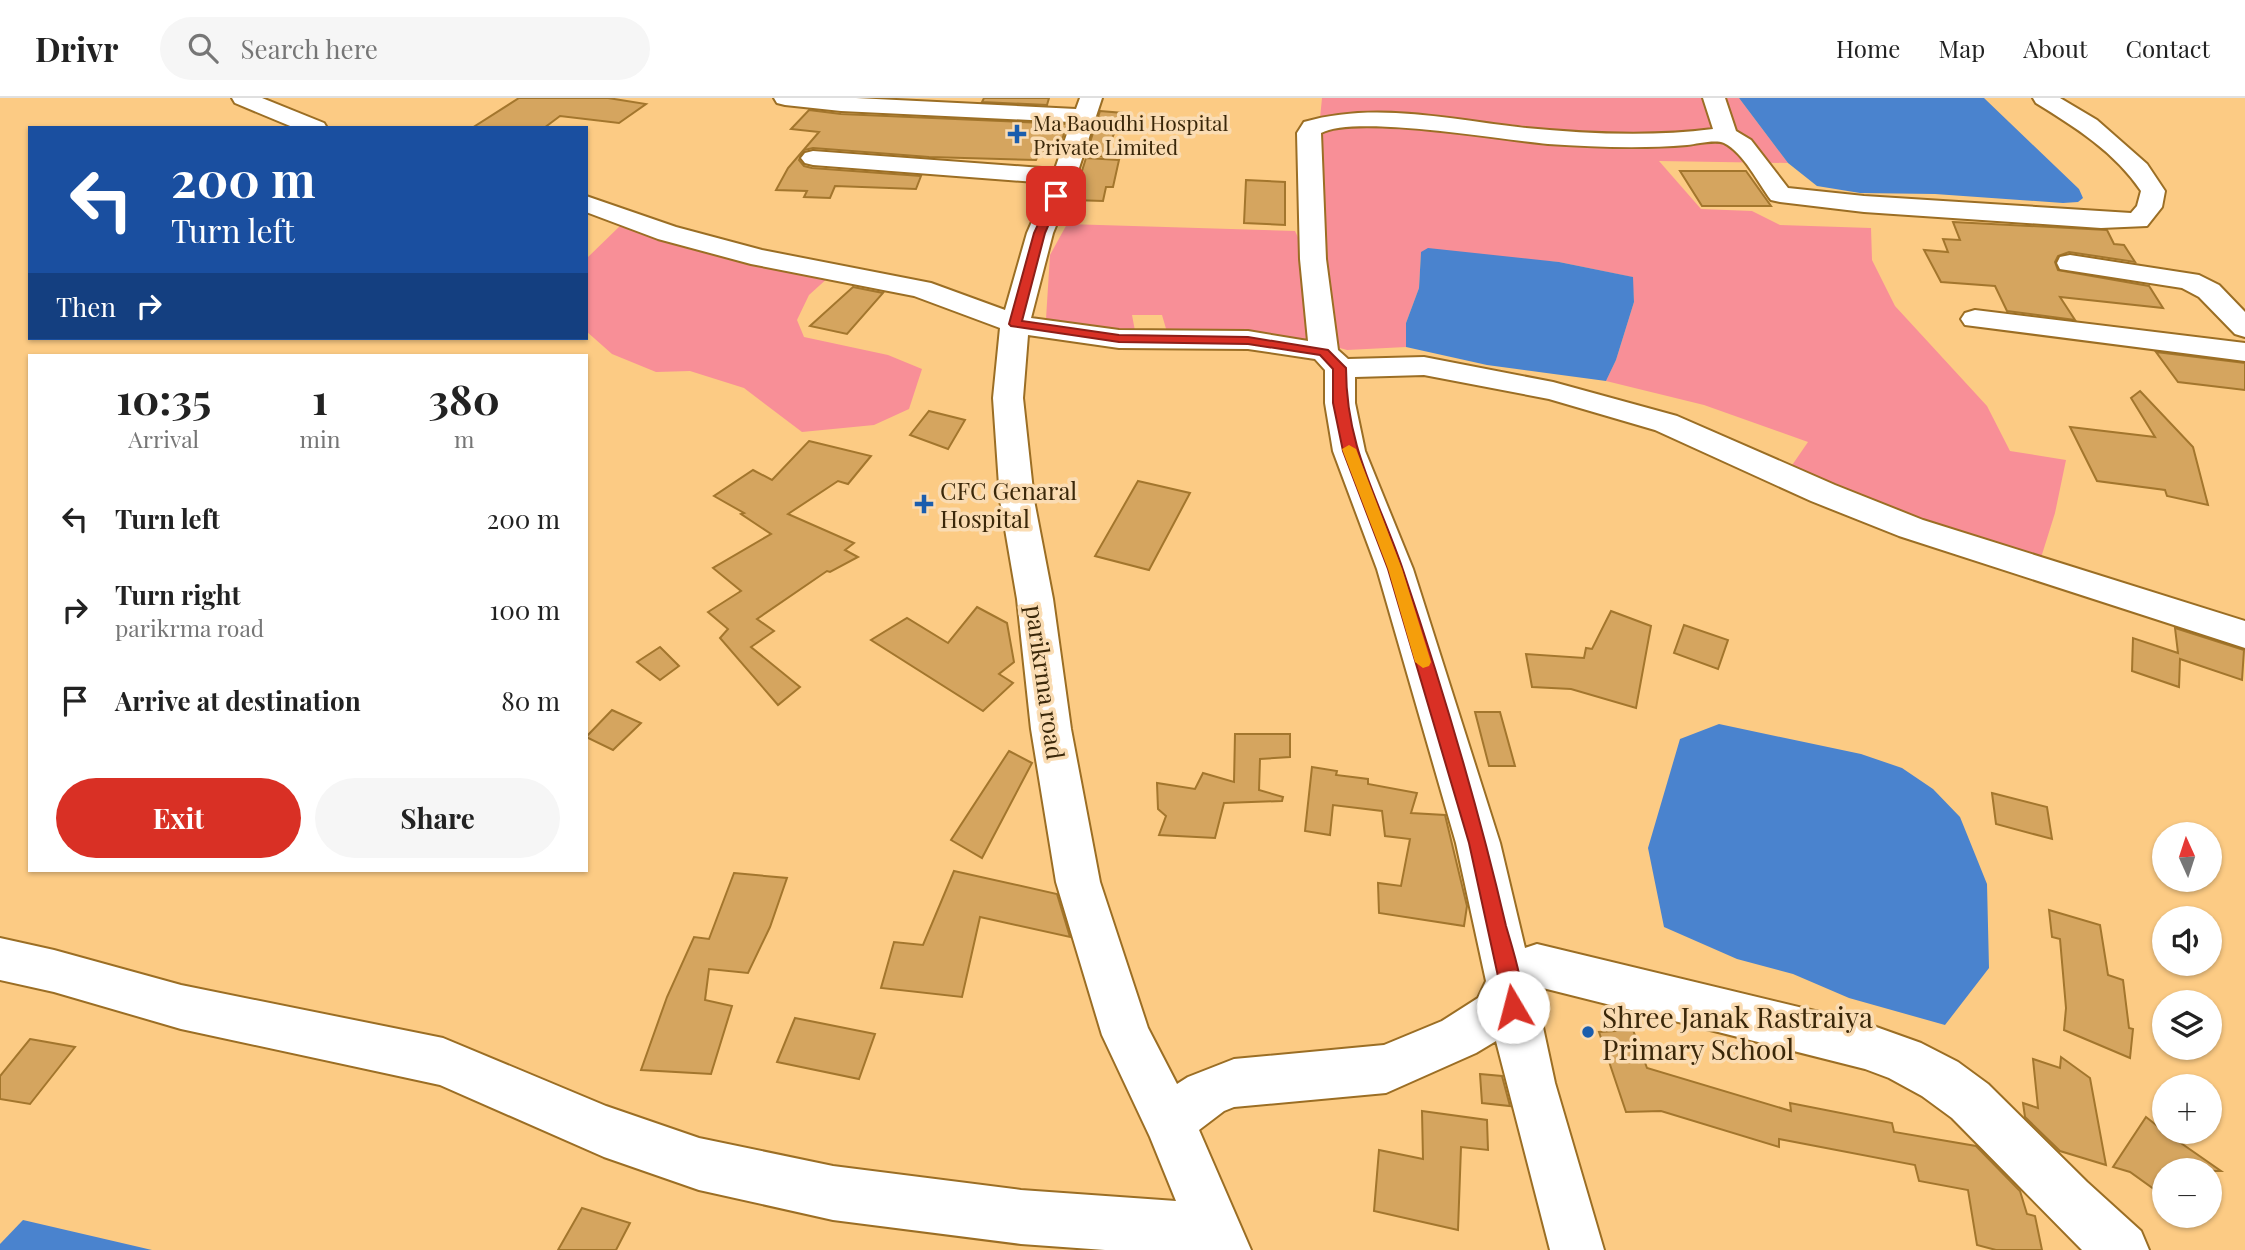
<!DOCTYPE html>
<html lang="en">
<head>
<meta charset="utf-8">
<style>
	body { margin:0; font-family:"Playfair Display",serif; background:#f6f6f6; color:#222; height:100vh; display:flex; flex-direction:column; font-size:26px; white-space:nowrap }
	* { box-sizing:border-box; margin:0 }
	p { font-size:23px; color:#767676 }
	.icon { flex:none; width:38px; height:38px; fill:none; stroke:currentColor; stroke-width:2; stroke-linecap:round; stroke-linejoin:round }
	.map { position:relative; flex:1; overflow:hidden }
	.drawer { position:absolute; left:28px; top:256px; width:560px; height:518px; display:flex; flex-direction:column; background:#fff; border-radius:0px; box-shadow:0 2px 5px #0004 }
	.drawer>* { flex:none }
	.hud { position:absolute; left:28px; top:28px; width:560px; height:214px; border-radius:0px; box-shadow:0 2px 5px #0004; background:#1a4fa0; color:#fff; overflow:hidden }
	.needle { width:46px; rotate:357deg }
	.fabs { position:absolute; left:2152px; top:724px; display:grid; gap:14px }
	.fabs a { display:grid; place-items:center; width:70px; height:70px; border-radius:50%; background:#fff; box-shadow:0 2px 5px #0004; font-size:35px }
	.pin { position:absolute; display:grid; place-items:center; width:60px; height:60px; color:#fff; margin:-30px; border-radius:14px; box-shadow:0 4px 10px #0006 }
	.me { position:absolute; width:77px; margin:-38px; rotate:352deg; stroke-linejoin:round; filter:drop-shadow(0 0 5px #0008) }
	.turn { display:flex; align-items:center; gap:24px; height:147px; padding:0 28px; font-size:32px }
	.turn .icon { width:91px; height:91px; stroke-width:2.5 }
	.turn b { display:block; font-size:49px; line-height:60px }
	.then { display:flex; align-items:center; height:66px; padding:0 28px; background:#0003; gap:14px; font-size:26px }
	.eta { display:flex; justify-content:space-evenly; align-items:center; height:119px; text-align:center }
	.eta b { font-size:42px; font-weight:700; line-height:49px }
	.action { display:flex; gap:14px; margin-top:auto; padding:14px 28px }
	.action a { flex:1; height:80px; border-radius:42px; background:#d93025; color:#fff; font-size:28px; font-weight:700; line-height:80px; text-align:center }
	.action a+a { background:#f6f6f6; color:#222 }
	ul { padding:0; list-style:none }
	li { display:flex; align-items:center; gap:21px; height:91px; padding:0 28px }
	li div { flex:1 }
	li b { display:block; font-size:26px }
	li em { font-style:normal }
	header { display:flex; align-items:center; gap:42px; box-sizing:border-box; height:98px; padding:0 35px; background:#fff; border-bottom:2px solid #e0e0e0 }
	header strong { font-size:33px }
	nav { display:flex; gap:38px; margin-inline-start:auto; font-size:24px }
	.search { width:490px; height:63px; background:#f6f6f6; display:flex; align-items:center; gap:18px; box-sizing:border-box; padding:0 24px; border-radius:38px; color:#767676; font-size:26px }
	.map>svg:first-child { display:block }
	.green { fill:#f88f97 }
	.water { fill:#4a83ce }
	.building { fill:#d5a55f; stroke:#a3762d; stroke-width:2 }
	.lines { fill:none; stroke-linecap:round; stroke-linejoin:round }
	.minor-casing { stroke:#9b6e24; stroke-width:4 }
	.minor { fill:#fff; fill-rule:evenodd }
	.route { fill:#d93025; stroke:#8d1f18; stroke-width:2 }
	.slow { fill:#f59e0b }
	.poi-dot { fill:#1a5dad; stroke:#fadcb3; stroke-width:2.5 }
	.labels { text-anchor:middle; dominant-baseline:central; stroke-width:7; stroke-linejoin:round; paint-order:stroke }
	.far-poi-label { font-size:21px; fill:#3a2709; stroke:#fadcb3; text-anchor:start }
	.poi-label { font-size:24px; fill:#3a2709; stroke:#fadcb3; text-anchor:start }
	.street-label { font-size:24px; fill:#3a2709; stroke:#fadcb3 }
	.near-poi-label { font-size:28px; fill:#3a2709; stroke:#fadcb3; text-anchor:start }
</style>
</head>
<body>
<header>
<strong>Drivr</strong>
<div class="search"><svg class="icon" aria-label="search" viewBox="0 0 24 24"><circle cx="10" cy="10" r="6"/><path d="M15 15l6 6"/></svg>Search here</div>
<nav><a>Home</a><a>Map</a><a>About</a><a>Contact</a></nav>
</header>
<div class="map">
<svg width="2245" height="1152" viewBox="0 0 2245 1152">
	<rect width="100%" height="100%" fill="#fccb84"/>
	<g class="green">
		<path d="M1322,0H1739L1788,65L1659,63L1701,111L1752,113L1780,127L1871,130L1872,162L1895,208L1987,308L2010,353L2066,362L2055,415L2039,466L1786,376L1808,344L1704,307L1606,283L1616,262L1634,204L1632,179L1559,164L1421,154L1419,190L1406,225V249L1347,252L1325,246L1318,41Z"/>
		<path d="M622,126L830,178L809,197L797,222L804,239L888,257L922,271L909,311L874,327L802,334L744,290L690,273L656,274L612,256L586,233V161Z"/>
		<path d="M1067,126L1295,133L1304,152L1314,245L1167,234L1162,217H1132L1135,233L1046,221L1050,157Z"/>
	</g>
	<g class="water">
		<path d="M1739,0H1984L2079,91L2083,100L2078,104L2063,105L1935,96L1860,95L1817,88L1788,65Z"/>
		<path d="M1428,150L1559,164L1633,179L1634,204L1616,262L1606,283L1487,267L1406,249V225L1419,190L1421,154Z"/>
		<path d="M1719,626L1861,656L1902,670L1933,691L1960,719L1987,786L1989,870L1945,927L1849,900L1793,876L1737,861L1664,829L1648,750L1680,641Z"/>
		<path d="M23,1122L152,1152H0V1146Z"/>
	</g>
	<g class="building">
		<path d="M519,0H608L646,6L619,25L560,18L544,30H472Z"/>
		<path d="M984,0H1049L1047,7L982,4Z"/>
		<path d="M809,12L841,16L1067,26L1058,55L1040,53L1036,62L929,59L813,50L804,52L799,62L804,68L812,70L921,78L916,91L835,88L830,100L804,99L807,93L776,92L788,70L819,34L791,31Z"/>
		<path d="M1100,13L1123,15L1104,59L1086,57Z"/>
		<path d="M1086,60L1119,62L1113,89H1106L1103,103L1073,102Z"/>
		<path d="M1680,73H1746L1771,108H1702Z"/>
		<path d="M1246,82L1285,84V127L1244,125Z"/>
		<path d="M1953,124L2107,132L2114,146L2124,147L2135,164L2069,154L2058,158L2055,164L2058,172L2149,188L2163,210L2060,199L2075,222L2007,213L1995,188L1941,184L1924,152L1948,154L1943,141L1960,142Z"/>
		<path d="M853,189L883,195L847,236L810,228Z"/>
		<path d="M2156,254L2245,265V292L2178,284Z"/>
		<path d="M2140,293L2193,349L2208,407L2167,398L2165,392L2097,383L2070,329L2155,339L2131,300Z"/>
		<path d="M929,313L965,322L948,351L910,337Z"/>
		<path d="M809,343L871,358L848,386L838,383L788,416L854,445L845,452L858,459L830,474L827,473L757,521L774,533L751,549L800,589L778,607L720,540L728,531L708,514L741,493L713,470L771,436L741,416L744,415L714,398L753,372L772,382Z"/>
		<path d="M1138,383L1190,395L1149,472L1095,458Z"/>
		<path d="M977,509L1007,525L1014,564L999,576L1013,585L983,613L871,542L907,520L948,545Z"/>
		<path d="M1611,513L1651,528L1636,610L1571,591L1532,589L1526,556L1584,560L1586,550L1592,551Z"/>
		<path d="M1684,527L1728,542L1718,571L1674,555Z"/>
		<path d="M2175,530L2244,552L2242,582L2180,561L2179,589L2132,573L2133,540L2178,555Z"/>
		<path d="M660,549L679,568L660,582L637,564Z"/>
		<path d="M612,612L641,625L613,652L586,639Z"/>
		<path d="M1475,614H1500L1515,668H1489Z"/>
		<path d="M1235,636H1290V659L1260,661L1259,692L1283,699L1282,703L1224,705L1215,740L1159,737L1166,718L1158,711L1157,685L1195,691L1203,675L1234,684Z"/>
		<path d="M1009,653L1032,665L982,760L951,742Z"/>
		<path d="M1312,669L1337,673L1336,677L1368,681V686L1417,695L1411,715L1445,717L1467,808L1464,828L1379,815L1378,785L1401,788L1410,741L1385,738L1382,713L1333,707L1330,737L1305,733Z"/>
		<path d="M1992,695L2047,709L2052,741L1996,726Z"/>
		<path d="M954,773L1057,796L1070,839L980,819L962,899L881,890L894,844L923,847Z"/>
		<path d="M734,775L787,780L770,829L748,875L709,871L705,902L732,908L711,976L641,972L667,899L694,839L709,841Z"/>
		<path d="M2049,812L2100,827L2108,877L2123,882L2129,930L2133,931L2130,960L2064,932L2066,910L2060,841L2052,839Z"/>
		<path d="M795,920L875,936L859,981L777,964Z"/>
		<path d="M1633,932L1647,970L1791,1013L1790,1005L1892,1025L1894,1034L1976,1048L2020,1093L2027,1116L2035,1118L2042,1152H1996L1977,1147L1968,1092L1919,1083L1915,1067L1779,1041V1049L1661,1013L1626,1014L1599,934Z"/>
		<path d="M30,941L75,949L30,1006L0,1001V978Z"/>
		<path d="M2061,959L2090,980L2106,1067L2060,1053L2025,1019L2023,1005L2038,1010L2033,961L2060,970Z"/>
		<path d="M1480,976L1502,978L1510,1008L1482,1005Z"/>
		<path d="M1422,1013L1487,1022L1488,1052L1461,1049L1458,1132L1374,1113L1379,1052L1423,1061Z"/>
		<path d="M2146,1019L2165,1034L2221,1073H2165V1099L2130,1074L2113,1069Z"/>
		<path d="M582,1110L630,1125L616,1152H558Z"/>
	</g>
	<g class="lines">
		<defs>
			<g id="minor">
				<path d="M232,0H262L324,25L327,30H295L235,5Z"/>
				<path d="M774,0H856L1076,11L1080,0H1102L1076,79L1053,135L1031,220L1119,232L1248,233L1308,243L1300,161L1297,35L1304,24C1375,3 1454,22 1526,30C1588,36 1652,39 1713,31L1703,0H1725L1736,33L1751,42L1788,90L1864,98L2131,115L2137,108L2141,93C2115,54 2075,29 2036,5L2033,0H2060L2097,22L2147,66L2165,93L2162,109L2147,128L2101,130L1864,114L1780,104L1771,102C1758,85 1744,55 1724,45C1715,41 1697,46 1687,47C1641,51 1594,49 1548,46C1503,42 1354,16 1321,35L1326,161L1338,252L1348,261L1424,259L1553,284L1677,318L1835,387L1923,422L2245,523V550L1899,438L1811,403L1655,332L1549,301L1424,277L1355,279V305L1365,353L1413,471L1500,745L1525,850L1537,846L1865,925L1921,945L1958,964L1988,986L2087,1084L2141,1133L2149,1152H2082L1952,1020L1922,998L1889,980L1865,971L1539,889L1535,892L1555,985L1604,1152H1550L1496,943L1476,955L1386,995L1234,1009L1224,1013L1199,1032L1251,1152H1105L1021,1146L833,1122L699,1092L604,1059L440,987L181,931L54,894L0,882V840L54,852L181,887L443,940L606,1008L699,1040L833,1068L1021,1092L1176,1103L1150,1039L1102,937L1056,784L1031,631L1017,501L1000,402L993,300L1000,230L914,198L751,166L658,141L586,114V98L676,129L762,152L931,185L1005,212L1027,135L1049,85L813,67L805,65L801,60L805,55L813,53L1055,71L1071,24L841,13L785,7L777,5ZM1028,237L1119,250L1248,251L1315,261L1325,272V305L1333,353L1377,471L1456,745L1486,883L1478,900L1442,923L1384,947L1234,961L1188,979L1177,986L1148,930L1100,784L1071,631L1053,501L1034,402L1023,300Z"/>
				<path d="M2070,157L2199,177L2219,187L2245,214V239L2235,236L2199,199L2182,190L2060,171L2057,165L2060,159Z"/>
				<path d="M1975,212L2245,245V263L1965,227L1961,221L1965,215Z"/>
			</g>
		</defs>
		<use href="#minor" class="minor-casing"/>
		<use href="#minor" class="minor"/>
	</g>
	<path class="route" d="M1052,96L1061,98L1045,135L1022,223L1119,237L1248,239L1328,252L1346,270C1346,350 1378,399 1403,472C1442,588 1478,708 1506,828C1512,849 1528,896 1520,915L1513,918L1506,915L1469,745L1388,471L1343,353L1333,305V271L1320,257L1248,246L1119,244L1011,228L1009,226L1034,135Z"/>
	<path class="slow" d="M1349,347L1356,351L1402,471L1431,564L1429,568L1423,570L1415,564L1388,471L1342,351Z"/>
	<g class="poi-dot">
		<path d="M1013.5 25.5h7v7h7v7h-7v7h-7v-7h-7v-7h7z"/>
		<path d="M920.5 395.5h7v7h7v7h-7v7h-7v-7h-7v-7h7z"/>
		<circle cx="1588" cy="934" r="7"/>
	</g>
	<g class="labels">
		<g class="far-poi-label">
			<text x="1033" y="24">Ma Baoudhi Hospital<tspan x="1033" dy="24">Private Limited</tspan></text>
		</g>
		<g class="poi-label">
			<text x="940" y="392">CFC Genaral<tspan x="940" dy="28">Hospital</tspan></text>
		</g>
		<g class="street-label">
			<text transform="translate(1046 584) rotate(82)">parikrma road</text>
		</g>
		<g class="near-poi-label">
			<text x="1602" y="918">Shree Janak Rastraiya<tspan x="1602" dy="32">Primary School</tspan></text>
		</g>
	</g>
</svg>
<div class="fabs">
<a><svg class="needle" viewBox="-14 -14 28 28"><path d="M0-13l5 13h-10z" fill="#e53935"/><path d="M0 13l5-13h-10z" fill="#767676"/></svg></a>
<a><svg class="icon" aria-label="sound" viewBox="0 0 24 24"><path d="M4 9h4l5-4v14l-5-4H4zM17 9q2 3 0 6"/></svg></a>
<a><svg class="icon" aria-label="layers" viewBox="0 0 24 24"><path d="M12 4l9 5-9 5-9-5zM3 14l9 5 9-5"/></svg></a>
<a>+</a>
<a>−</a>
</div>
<div class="pin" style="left:1056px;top:98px;background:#d93025"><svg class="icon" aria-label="arrive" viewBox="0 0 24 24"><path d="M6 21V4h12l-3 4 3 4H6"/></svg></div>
<svg class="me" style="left:1513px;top:909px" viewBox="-20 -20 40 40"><circle r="19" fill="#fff"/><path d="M0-13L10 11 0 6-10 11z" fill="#d93025"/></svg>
<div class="hud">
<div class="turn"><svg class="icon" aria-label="left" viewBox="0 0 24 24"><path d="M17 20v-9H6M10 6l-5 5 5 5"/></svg><div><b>200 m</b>Turn left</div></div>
<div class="then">Then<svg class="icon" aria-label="right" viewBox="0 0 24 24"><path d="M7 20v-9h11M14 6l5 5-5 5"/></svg></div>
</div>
<section class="drawer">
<div class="eta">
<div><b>10:35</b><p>Arrival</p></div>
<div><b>1</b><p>min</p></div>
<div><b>380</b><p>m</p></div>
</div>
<ul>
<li><svg class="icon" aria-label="left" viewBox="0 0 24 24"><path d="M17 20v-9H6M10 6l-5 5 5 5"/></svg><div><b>Turn left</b></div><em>200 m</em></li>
<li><svg class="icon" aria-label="right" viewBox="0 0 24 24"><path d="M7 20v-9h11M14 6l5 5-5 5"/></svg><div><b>Turn right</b><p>parikrma road</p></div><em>100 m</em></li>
<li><svg class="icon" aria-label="arrive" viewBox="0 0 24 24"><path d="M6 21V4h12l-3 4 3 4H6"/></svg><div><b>Arrive at destination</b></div><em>80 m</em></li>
</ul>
<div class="action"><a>Exit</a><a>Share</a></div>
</section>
</div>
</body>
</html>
